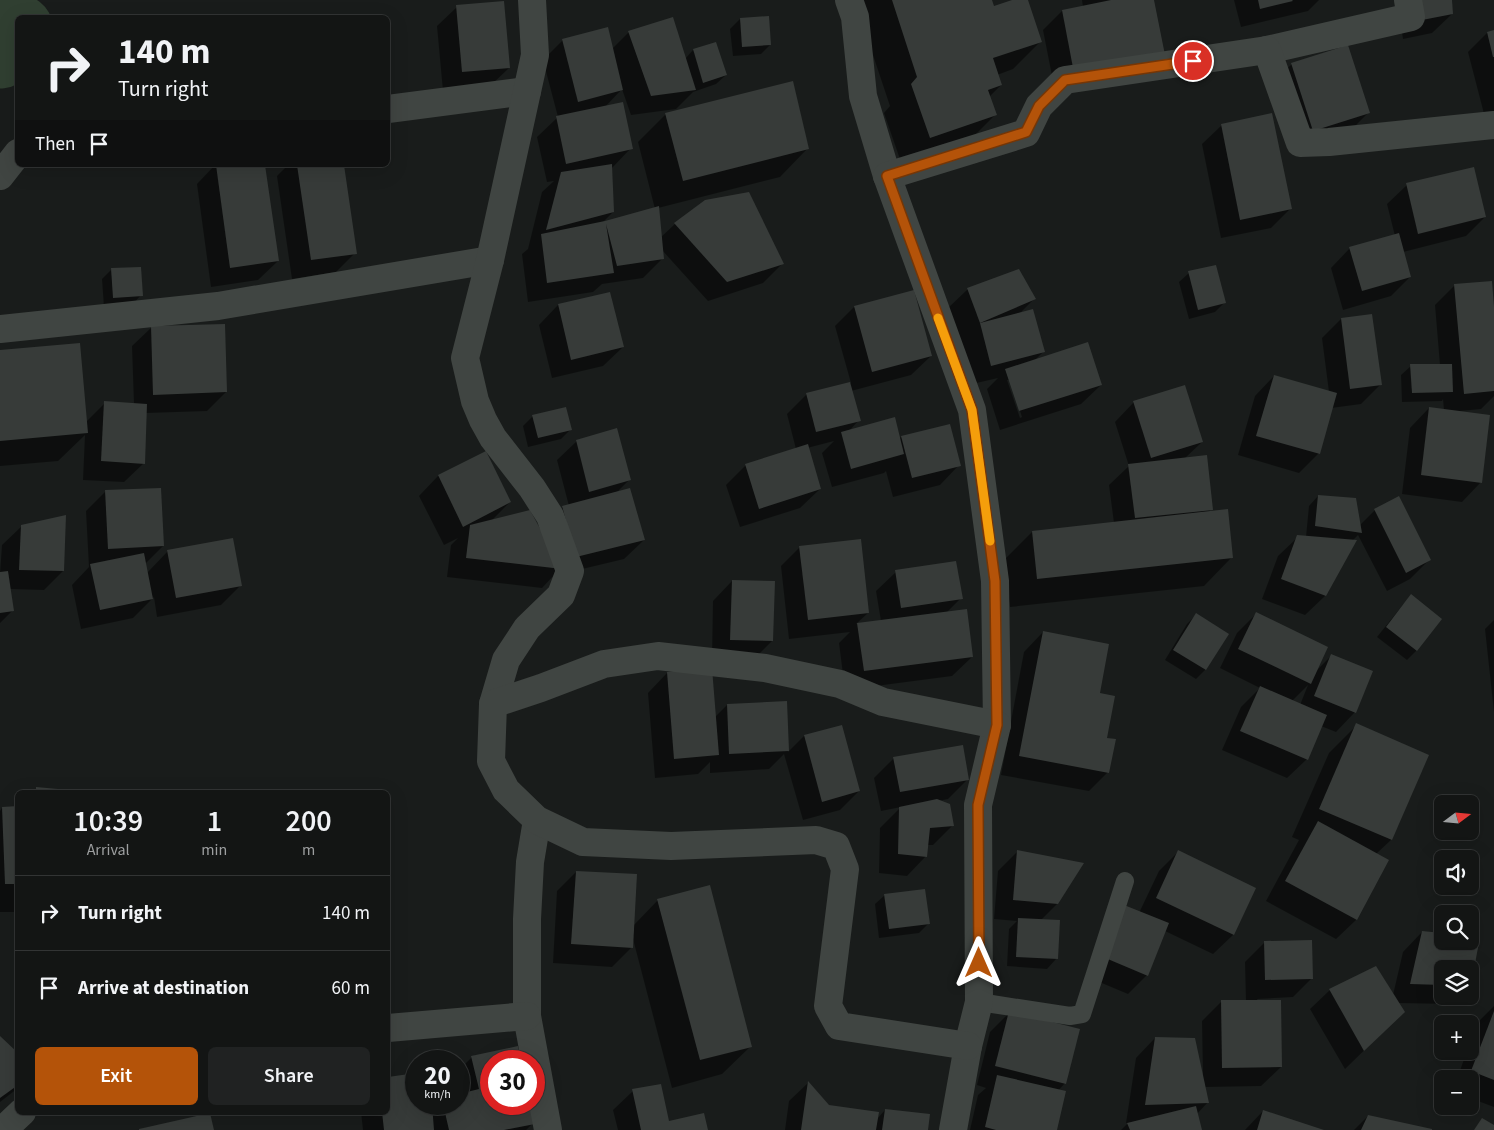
<!DOCTYPE html>
<html lang="en">
<head>
<meta charset="utf-8">
<style>
	body { margin:0; font-family:"Source Sans 3",sans-serif; background:#202222; color:#f1f3f6; height:100vh; display:flex; flex-direction:column; font-size:19px; white-space:nowrap }
	* { box-sizing:border-box; margin:0 }
	p { font-size:16px; color:#9d9fa0 }
	.icon { flex:none; width:28px; height:28px; fill:none; stroke:currentColor; stroke-width:2; stroke-linecap:round; stroke-linejoin:round }
	.map { position:relative; flex:1; overflow:hidden }
	.details { position:absolute; left:15px; top:790px; width:375px; height:325px; display:flex; flex-direction:column; background:#131514; border-radius:8px; box-shadow:0 5px 20px #0002,0 0 0 1px #323434 }
	.details>* { flex:none }
	.top-card { position:absolute; left:15px; top:15px; width:375px; height:152px; border-radius:8px; box-shadow:0 5px 20px #0002,0 0 0 1px #323434; background:#131514; color:#f1f3f6; overflow:hidden }
	.needle { width:32px; rotate:74deg }
	.controls { position:absolute; left:1434px; top:795px; display:grid; gap:10px }
	.controls a { display:grid; place-items:center; width:45px; height:45px; border-radius:8px; background:#131514; box-shadow:0 5px 20px #0002,0 0 0 1px #323434; font-size:25px }
	.speed { position:absolute; left:405px; top:1050px; display:flex; gap:10px; font-size:25px; font-weight:700; text-align:center }
	.speed>* { display:grid; place-content:center; width:65px; height:65px; border-radius:50%; background:#131514; box-shadow:0 5px 20px #0002,0 0 0 1px #323434; line-height:1 }
	.speed small { font-size:12px; font-weight:400 }
	.speed .limit { border:8px solid #d22; background:#fff; color:#111 }
	.pin { position:absolute; display:grid; place-items:center; width:42px; height:42px; color:#fff; margin:-21px; border:2px solid #fff; border-radius:50%; box-shadow:0 1px 5px #0007 }
	.me { position:absolute; width:55px; margin:-28px; rotate:0deg; stroke-linejoin:round; filter:drop-shadow(0 0 4px #0008) }
	.turn { display:flex; align-items:center; gap:18px; height:105px; padding:0 20px; font-size:22px }
	.turn .icon { width:65px; height:65px; stroke-width:2.5 }
	.turn b { display:block; font-size:35px; line-height:42px }
	.then { display:flex; align-items:center; height:48px; padding:0 20px; background:#0003; gap:10px; font-size:19px }
	.eta { display:flex; justify-content:space-evenly; align-items:center; height:85px; text-align:center }
	.eta b { font-size:30px; font-weight:600; line-height:35px }
	.cta { display:flex; gap:10px; margin-top:auto; padding:10px 20px }
	.cta a { flex:1; height:58px; border-radius:8px; background:#b45309; color:#fff; font-size:20px; font-weight:600; line-height:58px; text-align:center }
	.cta a+a { background:#202222; color:#f1f3f6 }
	ul { padding:0; list-style:none }
	li { display:flex; align-items:center; gap:15px; height:75px; padding:0 20px; border-top:1px solid #323434 }
	li div { flex:1 }
	li b { display:block; font-size:19px }
	li em { font-style:normal }
	.map>svg:first-child { display:block }
	.shadow { fill:#0007; fill-rule:evenodd }
	.lines { fill:none; stroke-linecap:round; stroke-linejoin:round }
	.river { stroke:#303f31; stroke-width:71 }
	.building { fill:#373b39 }
	.lane { stroke:#404542; stroke-width:18 }
	.street { stroke:#404542; stroke-width:28 }
	.route-casing { stroke:#753606; stroke-width:12 }
	.route { stroke:#b45309; stroke-width:9 }
	.slow { stroke:#f59e0b; stroke-width:9 }
</style>
</head>
<body>
<div class="map">
<svg width="1494" height="1130" viewBox="0 0 1494 1130">
	<rect width="100%" height="100%" fill="#191c1b"/>
	<g class="shadow">
		<path d="M864,0H991L993,8L1016,0H1026L1041,41L1013,69L997,75L1001,85L989,97L995,115L967,143L902,165L884,113L890,106L857,7Z"/>
		<path d="M1082,0H1153L1055,91L1043,30L1062,11L1083,7Z"/>
		<path d="M1234,0H1319L1308,11L1241,27Z"/>
		<path d="M1397,0H1450L1452,14L1432,33L1403,39Z"/>
		<path d="M457,7L509,68L489,87L443,91L437,26Z"/>
		<path d="M740,19L770,45L761,54L733,56L730,29Z"/>
		<path d="M1494,31V132L1489,133L1468,52L1487,33Z"/>
		<path d="M629,32L685,59L693,50L726,75L716,84L693,92L676,109L631,115L622,89L605,107L631,148L612,168L613,212L601,224L655,209L638,142L666,114L808,148L780,177L658,208L660,238L675,224L706,201L782,264L763,283L708,301L662,250V259L643,278L602,284L593,292L528,302L522,254L528,249L542,192L554,181L547,182L537,137L558,117L543,60L563,40L612,49Z"/>
		<path d="M1292,64L1368,113L1349,132L1293,150L1272,83Z"/>
		<path d="M1222,125L1290,209L1271,228L1221,238L1202,144Z"/>
		<path d="M215,165H264L278,261L258,280L211,287L197,184Z"/>
		<path d="M288,165H342L355,253L336,272L292,279L277,176Z"/>
		<path d="M1407,185L1485,217L1466,236L1403,252L1410,277L1391,296L1343,310L1331,268L1350,248L1395,236L1387,204Z"/>
		<path d="M112,269L141,295L132,305L104,307L102,279Z"/>
		<path d="M1189,273L1224,303L1215,312L1189,319L1179,282Z"/>
		<path d="M1455,285L1494,321V396L1481,409L1460,411L1481,482L1462,502L1402,494L1410,428L1429,408L1444,410L1443,399L1442,401L1402,402L1401,375L1411,366L1440,365L1435,305Z"/>
		<path d="M968,289L1034,299L1019,314L1044,351L1035,360L1101,385L1081,404L1000,430L987,389L998,378L972,384L948,308ZM1007,380H1010L1022,417L1020,418Z"/>
		<path d="M609,293L623,347L603,366L552,378L539,325L558,305Z"/>
		<path d="M854,307L931,356L911,375L851,391L859,420L848,432L899,439L901,437L959,465L940,485L893,497L886,471L884,473L832,487L822,453L834,441L807,448L820,489L800,508L740,527L726,485L746,465L796,449L787,414L807,394L851,383L835,326Z"/>
		<path d="M1341,319L1381,384L1361,404L1331,408L1319,453L1299,473L1238,455L1255,396L1274,376L1329,392L1322,338Z"/>
		<path d="M152,327L226,392L207,411L146,413L144,463L124,482L83,480L85,435L58,461L0,466V351L86,422L105,403L134,404L132,346Z"/>
		<path d="M1134,402L1202,442L1184,459L1211,509L1208,513L1232,557L1204,586L1010,607L1004,560L1032,532L1114,523L1109,485L1129,466L1115,422Z"/>
		<path d="M533,416L570,430L561,439L528,447L523,426Z"/>
		<path d="M577,441L629,480L616,493L644,540L624,559L557,575L556,573L542,588L447,577L451,545L458,538L444,545L419,496L438,476L485,453L510,502L491,521L547,544L543,527L563,507L569,506L557,460Z"/>
		<path d="M105,492L163,546L145,564L147,573L168,551L240,586L221,605L157,617L154,597L133,618L81,629L72,585L89,567L86,511Z"/>
		<path d="M1318,496L1360,525L1375,510L1429,560L1410,579L1387,591L1358,535L1352,541H1355L1325,596L1305,615L1262,599L1278,556L1298,537H1306L1309,506Z"/>
		<path d="M22,526L63,571L44,590L10,589L13,610L0,623V574L2,545Z"/>
		<path d="M800,547L868,613L856,624L881,621L876,591L896,572L961,598L947,612L972,657L952,676L845,690L839,643L850,632L789,639L781,566Z"/>
		<path d="M732,581L772,641L753,660L712,659L713,601Z"/>
		<path d="M1411,596L1440,619L1416,651L1407,660L1377,637L1402,606Z"/>
		<path d="M1256,614L1316,671L1331,656L1355,712L1336,732L1321,726L1307,759L1287,778L1222,750L1241,707L1260,688L1220,668L1237,633ZM1308,685L1300,705L1292,701Z"/>
		<path d="M1196,615L1206,669L1196,679L1165,660L1187,624Z"/>
		<path d="M1494,620V712L1485,629Z"/>
		<path d="M1043,632L1105,739L1108,772L1089,791L1001,775L1024,652Z"/>
		<path d="M667,673L714,718L727,705L786,702L788,752L804,736L841,726L859,791L840,810L803,820L784,754L769,769L710,773V762L698,774L655,778L648,693Z"/>
		<path d="M1357,725L1427,755L1391,840L1376,854L1387,860L1356,920L1336,939L1266,901L1299,840L1292,837L1329,753Z"/>
		<path d="M894,758L968,779L948,799L938,801L953,825L933,845H927L926,856L907,876L879,873L880,828L901,807L881,811L874,778Z"/>
		<path d="M37,789L81,792H33Z"/>
		<path d="M18,807V912H0V811L2,808Z"/>
		<path d="M1018,851L1057,904L1040,921L1058,922L1056,959L1047,969L1007,966L1009,929L1017,921L994,919L998,871Z"/>
		<path d="M1178,852L1254,889L1233,935L1213,954L1165,931L1147,975L1128,994L1085,976L1105,926L1139,913L1159,871Z"/>
		<path d="M576,872L633,926L658,900L751,1046L722,1074L672,1088L633,939L632,947L612,967L553,963L557,891Z"/>
		<path d="M885,895L929,923L919,933L879,938L875,904Z"/>
		<path d="M1422,932L1442,934V941H1470V937L1478,938L1470,983V969H1442V996H1458L1450,1004L1398,1003L1384,1031L1345,1069L1310,1009L1330,990L1393,995L1403,952Z"/>
		<path d="M1264,943L1312,978L1293,997L1257,999L1281,1067L1261,1086L1205,1087L1208,1102L1197,1114L1200,1130H1121L1128,1123H1126L1136,1058L1155,1038L1203,1075L1202,1021L1222,1001H1246L1245,962Z"/>
		<path d="M1494,1006V1107L1470,1098V1079H1457L1467,1051H1470V1044L1479,1021Z"/>
		<path d="M1009,1013L1065,1083L1058,1091L1056,1130H970L978,1095L986,1088L977,1085L990,1032Z"/>
		<path d="M0,1037L18,1055V1088L0,1102Z"/>
		<path d="M517,1048L520,1061H491V1104H529L533,1123L526,1130H363L361,1112H388V1078L416,1075V1104H430L431,1110L438,1104H459V1070L472,1057Z"/>
		<path d="M808,1083L828,1106L877,1119L885,1110L927,1130H785L789,1101Z"/>
		<path d="M633,1091L668,1123L707,1130H618L613,1110Z"/>
		<path d="M1263,1111L1321,1130H1245Z"/>
		<path d="M1368,1116L1430,1130H1354Z"/>
	</g>
	<g class="lines">
		<path class="river" d="M0,53L18,30"/>
	</g>
	<g class="building">
		<path d="M892,0H992L994,6L1012,0H1028L1042,42L993,58L1002,85L988,90L997,115L930,138L911,84L917,77Z"/>
		<path d="M1111,0H1154L1165,55L1074,73L1062,10Z"/>
		<path d="M1258,0H1292L1293,1L1260,9Z"/>
		<path d="M1419,0H1452L1453,14L1422,20Z"/>
		<path d="M504,1L510,68L462,72L456,5Z"/>
		<path d="M769,16L771,45L742,47L740,18Z"/>
		<path d="M673,17L696,90L651,96L628,31Z"/>
		<path d="M608,27L623,90L578,102L562,39Z"/>
		<path d="M1494,30V57H1493L1487,32Z"/>
		<path d="M716,42L727,75L703,83L693,49Z"/>
		<path d="M1348,45L1370,113L1313,131L1291,63Z"/>
		<path d="M793,81L809,149L683,181L665,113Z"/>
		<path d="M623,102L633,149L566,164L556,116Z"/>
		<path d="M1272,113L1292,209L1240,220L1221,124Z"/>
		<path d="M612,164L614,212L546,230L561,172Z"/>
		<path d="M216,165H265L279,261L230,268Z"/>
		<path d="M297,165H344L357,254L311,260Z"/>
		<path d="M1474,167L1486,217L1418,234L1406,183Z"/>
		<path d="M749,192L784,264L727,282L674,223L705,200Z"/>
		<path d="M659,206L664,259L617,266L606,224L614,273L547,283L541,234L605,221Z"/>
		<path d="M1399,233L1411,277L1362,291L1349,247Z"/>
		<path d="M1216,265L1226,303L1198,310L1188,271Z"/>
		<path d="M141,267L143,296L113,298L111,268Z"/>
		<path d="M1019,269L1036,299L980,323L967,288Z"/>
		<path d="M1492,281L1494,307V391L1464,394L1454,284Z"/>
		<path d="M914,290L932,356L872,372L854,306Z"/>
		<path d="M610,292L624,347L571,360L558,304Z"/>
		<path d="M1033,309L1045,352L991,366L980,323Z"/>
		<path d="M1372,314L1382,385L1350,389L1341,318Z"/>
		<path d="M225,324L227,392L153,395L151,326Z"/>
		<path d="M1088,342L1102,385L1019,411L1005,369Z"/>
		<path d="M80,343L88,433L0,441V350Z"/>
		<path d="M1410,364H1452L1453,392L1412,393Z"/>
		<path d="M1274,375L1337,393L1320,454L1256,436Z"/>
		<path d="M850,382L861,421L816,432L806,393Z"/>
		<path d="M1185,385L1203,442L1151,458L1133,401Z"/>
		<path d="M104,401L147,404L145,464L101,461Z"/>
		<path d="M566,407L572,430L538,438L532,415Z"/>
		<path d="M1429,407L1490,415L1482,483L1421,475Z"/>
		<path d="M895,417L904,454L851,469L841,432Z"/>
		<path d="M950,424L961,466L912,478L901,436Z"/>
		<path d="M617,428L631,480L589,492L576,440Z"/>
		<path d="M808,444L821,489L759,509L745,464Z"/>
		<path d="M486,451L511,502L463,527L438,475Z"/>
		<path d="M1207,455L1213,510L1135,518L1128,464Z"/>
		<path d="M161,488L164,546L108,549L105,490Z"/>
		<path d="M630,488L645,540L576,557L562,506Z"/>
		<path d="M1318,495L1356,498L1362,533L1315,526Z"/>
		<path d="M1399,496L1431,560L1406,573L1374,509Z"/>
		<path d="M1228,509L1233,558L1037,579L1032,531Z"/>
		<path d="M530,510L562,569L466,558L470,525Z"/>
		<path d="M66,515L64,571L19,570L21,525Z"/>
		<path d="M1297,535L1357,540L1326,596L1281,579Z"/>
		<path d="M233,538L242,586L176,598L167,550Z"/>
		<path d="M861,539L869,613L808,620L799,546Z"/>
		<path d="M144,553L153,599L100,610L90,564Z"/>
		<path d="M956,561L963,599L901,608L895,570Z"/>
		<path d="M8,571L14,611L0,613V572Z"/>
		<path d="M732,580L775,581L773,641L730,640Z"/>
		<path d="M1411,594L1442,619L1417,651L1386,627Z"/>
		<path d="M967,609L973,657L864,671L857,623Z"/>
		<path d="M1256,612L1328,647L1311,684L1238,649Z"/>
		<path d="M1196,613L1229,634L1206,670L1173,650Z"/>
		<path d="M1043,631L1109,644L1100,693L1115,696L1107,738L1116,739L1109,773L1019,756Z"/>
		<path d="M1331,654L1373,671L1356,713L1314,696Z"/>
		<path d="M712,668L719,755L674,759L667,672Z"/>
		<path d="M1260,686L1327,715L1308,760L1240,731Z"/>
		<path d="M787,701L789,751L729,754L727,704Z"/>
		<path d="M1356,723L1429,755L1392,840L1319,809Z"/>
		<path d="M842,725L860,791L822,802L804,735Z"/>
		<path d="M963,745L969,780L900,792L893,757Z"/>
		<path d="M36,787L80,791V792H36Z"/>
		<path d="M937,799L950,804L954,826L930,828L927,857L898,854L899,807Z"/>
		<path d="M18,806V884H5L2,807Z"/>
		<path d="M1318,821L1389,860L1357,920L1285,881Z"/>
		<path d="M1017,850L1084,863L1058,904L1013,900Z"/>
		<path d="M1178,850L1256,888L1234,935L1156,898Z"/>
		<path d="M576,871L637,874L633,948L571,944Z"/>
		<path d="M710,885L752,1047L700,1060L657,899Z"/>
		<path d="M925,889L930,924L889,929L884,894Z"/>
		<path d="M1124,905L1169,923L1148,976L1103,957Z"/>
		<path d="M1018,918L1060,920L1058,959L1016,957Z"/>
		<path d="M1422,931L1442,933V941H1470V936L1480,937L1471,985L1470,969H1442V985L1410,984Z"/>
		<path d="M1312,940L1313,979L1265,980L1264,941Z"/>
		<path d="M1376,966L1405,1012L1364,1051L1329,989Z"/>
		<path d="M1221,1000H1281L1282,1067L1222,1068Z"/>
		<path d="M1009,1011L1080,1029L1066,1084L995,1066Z"/>
		<path d="M1494,1011V1080L1471,1071Z"/>
		<path d="M0,1036L18,1053V1085L0,1098Z"/>
		<path d="M1155,1037L1195,1038L1209,1103L1145,1105Z"/>
		<path d="M518,1046L521,1061H491V1104H530L535,1124L504,1130H449L443,1104H459V1094L479,1089L471,1056Z"/>
		<path d="M416,1073V1104H432L434,1130H384L382,1112H388V1077Z"/>
		<path d="M997,1075L1066,1091L1057,1130H996L985,1127Z"/>
		<path d="M808,1081L829,1105L879,1112L876,1130H801Z"/>
		<path d="M661,1084L669,1121L704,1113L708,1130H641L632,1089Z"/>
		<path d="M1196,1106L1202,1130H1130L1127,1123Z"/>
		<path d="M885,1109L930,1114L928,1130H882Z"/>
		<path d="M1263,1110L1324,1130H1257Z"/>
		<path d="M210,1113L214,1130H139V1129Z"/>
		<path d="M1368,1115L1432,1129V1130H1361Z"/>
		<path d="M1482,1118L1494,1125V1130H1474Z"/>
	</g>
	<g class="lines">
		<path class="lane" d="M979,1002L1070,1016L1082,1014L1125,881"/>
		<g class="street">
			<path d="M849,0L855,17L863,96L887,176L972,410L995,581L997,725L978,805L979,1002L968,1046L953,1130"/>
			<path d="M1267,50L1411,17L1408,0"/>
			<path d="M388,109L527,91"/>
			<path d="M0,176L18,153"/>
			<path d="M887,176L1026,133L1039,106L1065,80L1267,50L1300,143L1329,142L1494,125"/>
			<path d="M0,329L218,306L490,260"/>
			<path d="M493,704L506,660L527,628L561,595L570,571L550,516L532,488L493,438L483,420L475,401L465,358L490,260L535,55L532,0"/>
			<path d="M537,820L530,862L527,919V1016L548,1130"/>
			<path d="M388,1028L527,1016"/>
			<path d="M968,1046L839,1026L828,1006L845,869L836,846L816,840L671,846L583,842L537,820L506,790L491,761L493,704L541,688L604,664L658,656L765,668L840,684L883,702L997,725"/>
			<path d="M3,1130L22,1112"/>
		</g>
	</g>
	<g class="lines">
		<defs>
			<path id="route" d="M979,963L978,805L997,725L995,581L972,410L887,176L1026,132L1039,106L1065,80L1193,61"/>
		</defs>
		<use href="#route" class="route-casing"/>
		<use href="#route" class="route"/>
		<path class="slow" d="M938,318L972,410L990,541"/>
	</g>
</svg>
<div class="controls">
<a><svg class="needle" viewBox="-14 -14 28 28"><path d="M0-13l5 13h-10z" fill="#e53935"/><path d="M0 13l5-13h-10z" fill="#9d9fa0"/></svg></a>
<a><svg class="icon" aria-label="sound" viewBox="0 0 24 24"><path d="M4 9h4l5-4v14l-5-4H4zM17 9q2 3 0 6"/></svg></a>
<a><svg class="icon" aria-label="search" viewBox="0 0 24 24"><circle cx="10" cy="10" r="6"/><path d="M15 15l6 6"/></svg></a>
<a><svg class="icon" aria-label="layers" viewBox="0 0 24 24"><path d="M12 4l9 5-9 5-9-5zM3 14l9 5 9-5"/></svg></a>
<a>+</a>
<a>−</a>
</div>
<div class="speed"><div>20<small>km/h</small></div><div class="limit">30</div></div>
<div class="pin" style="left:1193px;top:61px;background:#d93025"><svg class="icon" aria-label="arrive" viewBox="0 0 24 24"><path d="M6 21V4h12l-3 4 3 4H6"/></svg></div>
<svg class="me" style="left:979px;top:963px" viewBox="-20 -20 40 40"><path d="M0-17L14 15 0 8-14 15z" fill="#b45309" stroke="#fff" stroke-width="4"/></svg>
<div class="top-card">
<div class="turn"><svg class="icon" aria-label="right" viewBox="0 0 24 24"><path d="M7 20v-9h11M14 6l5 5-5 5"/></svg><div><b>140 m</b>Turn right</div></div>
<div class="then">Then<svg class="icon" aria-label="arrive" viewBox="0 0 24 24"><path d="M6 21V4h12l-3 4 3 4H6"/></svg></div>
</div>
<section class="details">
<div class="eta">
<div><b>10:39</b><p>Arrival</p></div>
<div><b>1</b><p>min</p></div>
<div><b>200</b><p>m</p></div>
</div>
<ul>
<li><svg class="icon" aria-label="right" viewBox="0 0 24 24"><path d="M7 20v-9h11M14 6l5 5-5 5"/></svg><div><b>Turn right</b></div><em>140 m</em></li>
<li><svg class="icon" aria-label="arrive" viewBox="0 0 24 24"><path d="M6 21V4h12l-3 4 3 4H6"/></svg><div><b>Arrive at destination</b></div><em>60 m</em></li>
</ul>
<div class="cta"><a>Exit</a><a>Share</a></div>
</section>
</div>
</body>
</html>
